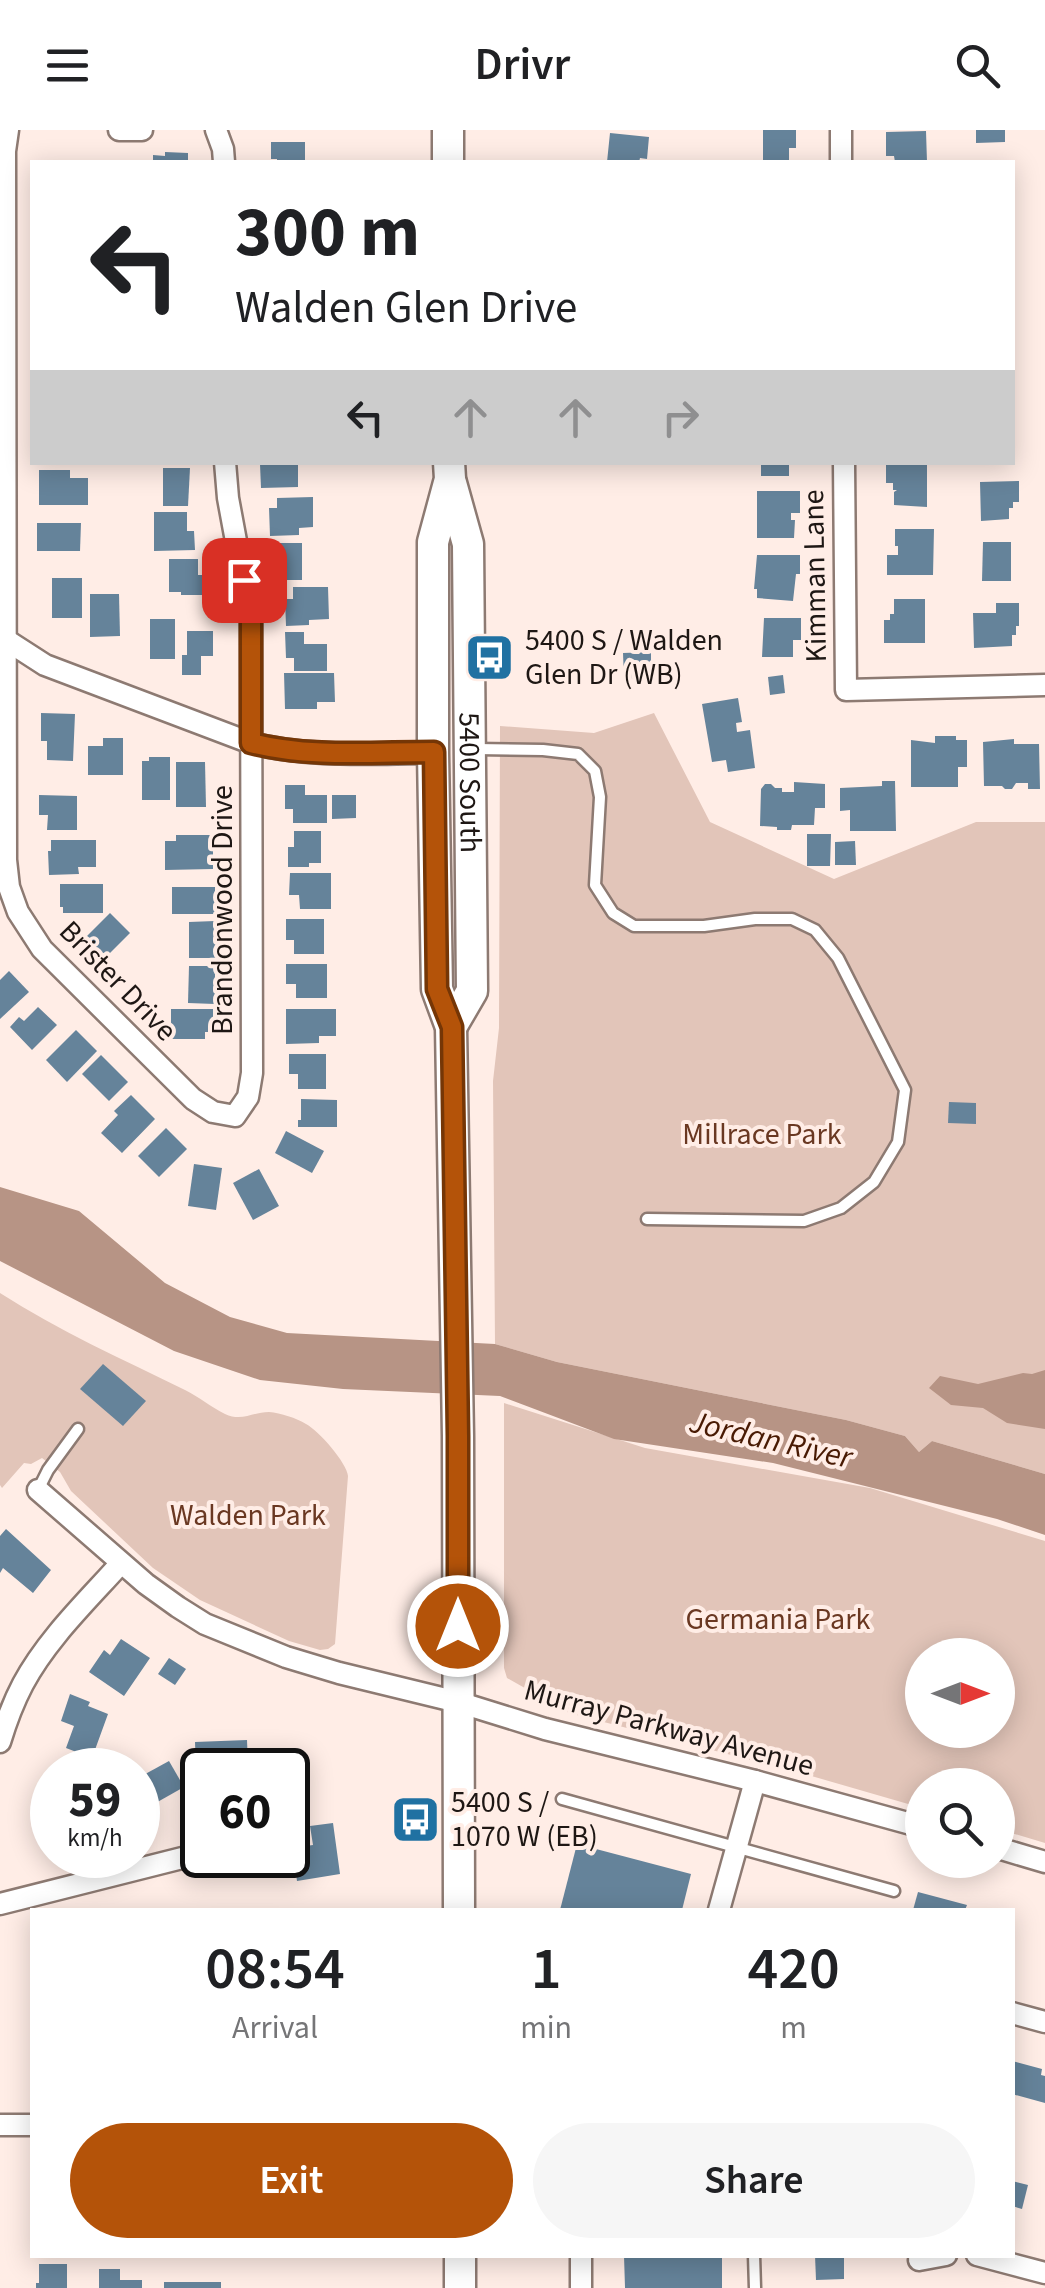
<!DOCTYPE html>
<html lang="en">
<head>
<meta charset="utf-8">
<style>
	body { margin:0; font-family:"Source Sans 3",sans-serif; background:#f6f6f6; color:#202124; height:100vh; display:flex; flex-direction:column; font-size:38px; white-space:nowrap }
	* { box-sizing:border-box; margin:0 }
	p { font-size:32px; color:#757577 }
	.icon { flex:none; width:55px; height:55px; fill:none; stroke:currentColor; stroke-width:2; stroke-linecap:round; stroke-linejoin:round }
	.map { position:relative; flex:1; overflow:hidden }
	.drawer { position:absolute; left:30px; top:1778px; width:985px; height:350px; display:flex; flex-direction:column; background:#fff; border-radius:0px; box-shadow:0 5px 25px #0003 }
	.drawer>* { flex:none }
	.top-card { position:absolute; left:30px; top:30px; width:985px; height:305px; border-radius:0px; box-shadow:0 5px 25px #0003; background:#fff; color:#202124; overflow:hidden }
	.needle { width:65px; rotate:90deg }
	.controls { position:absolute; left:905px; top:1508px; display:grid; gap:20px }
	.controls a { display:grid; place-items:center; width:110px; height:110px; border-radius:50%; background:#fff; box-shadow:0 5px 25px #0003; font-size:50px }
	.speed { position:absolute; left:30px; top:1618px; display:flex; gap:20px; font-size:50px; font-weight:700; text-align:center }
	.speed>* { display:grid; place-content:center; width:130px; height:130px; border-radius:50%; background:#fff; box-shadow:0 5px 25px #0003; line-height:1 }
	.speed small { font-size:25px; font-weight:400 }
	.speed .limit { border:5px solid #111; border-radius:15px; background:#fff; color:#111 }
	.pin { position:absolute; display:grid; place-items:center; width:85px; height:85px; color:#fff; margin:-42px; border-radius:20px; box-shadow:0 5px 15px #0006 }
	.me { position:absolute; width:110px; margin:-55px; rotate:0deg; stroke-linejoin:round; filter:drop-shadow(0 0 8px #0008) }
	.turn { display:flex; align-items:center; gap:35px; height:210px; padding:0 40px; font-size:45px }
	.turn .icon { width:130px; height:130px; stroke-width:2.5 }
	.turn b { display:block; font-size:70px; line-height:85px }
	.lanes { display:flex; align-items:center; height:95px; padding:0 40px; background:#0003; justify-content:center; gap:50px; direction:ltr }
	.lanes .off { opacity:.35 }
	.eta { display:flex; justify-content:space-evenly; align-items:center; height:170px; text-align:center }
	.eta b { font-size:60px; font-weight:600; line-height:70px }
	.action { display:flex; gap:20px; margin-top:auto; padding:20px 40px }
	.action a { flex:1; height:115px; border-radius:60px; background:#b45309; color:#fff; font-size:40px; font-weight:600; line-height:115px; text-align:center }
	.action a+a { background:#f6f6f6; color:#202124 }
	header { display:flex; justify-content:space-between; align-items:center; height:130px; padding:0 40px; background:#fff; font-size:45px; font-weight:600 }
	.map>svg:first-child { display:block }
	.green { fill:#e2c5b9; fill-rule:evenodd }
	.water { fill:#b79485 }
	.building { fill:#65839a }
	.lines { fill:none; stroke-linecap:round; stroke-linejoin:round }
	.lane-casing { stroke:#8d7a72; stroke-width:15 }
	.street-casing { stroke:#8d7a72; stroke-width:25 }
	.primary-casing { stroke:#8d7a72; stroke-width:35 }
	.lane { stroke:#fff; stroke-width:10 }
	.street { stroke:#fff; stroke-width:20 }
	.primary { stroke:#fff; stroke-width:30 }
	.route-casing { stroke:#753606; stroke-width:25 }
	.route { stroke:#b45309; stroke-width:18 }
	.labels { text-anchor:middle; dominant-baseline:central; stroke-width:8; stroke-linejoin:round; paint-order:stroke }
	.street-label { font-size:30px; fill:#1e1714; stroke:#ffede6 }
	.poi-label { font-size:30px; fill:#1e1714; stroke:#ffede6; text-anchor:start }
	.park-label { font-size:30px; fill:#6a3822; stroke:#ffede6 }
	.water-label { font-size:32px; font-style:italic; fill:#491a03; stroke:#ffede6 }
</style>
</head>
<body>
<header><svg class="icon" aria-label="menu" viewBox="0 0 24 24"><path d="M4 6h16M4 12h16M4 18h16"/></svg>Drivr<svg class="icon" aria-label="search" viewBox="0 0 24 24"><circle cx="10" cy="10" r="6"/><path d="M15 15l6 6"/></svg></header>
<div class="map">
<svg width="1045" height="2158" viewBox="0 0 1045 2158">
	<rect width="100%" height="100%" fill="#ffede6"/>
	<g class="green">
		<path d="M654,583L710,692L834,749L976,692H1045V1344L932,1311L919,1322L905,1306L846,1290L557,1232L495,1214L493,951L499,898L500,596L594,603Z"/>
		<path d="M0,1163C59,1201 122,1229 185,1260C199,1267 211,1277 225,1284C242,1292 253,1282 269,1282C281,1283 296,1288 306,1294C319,1301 347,1333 348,1346L335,1514L328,1519L320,1520L289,1511L200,1470L153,1438L71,1361L60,1342L42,1328L31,1334L24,1333L2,1358L0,1355Z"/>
		<path d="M504,1273L645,1318L870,1358L1045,1411V1713L998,1699V1655H922V1678L808,1645L569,1583L507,1548L504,1538ZM922,1525H998V1600H922Z"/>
	</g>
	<g class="water">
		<path d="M0,1057L79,1081L165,1153L230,1187L287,1203L495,1214L557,1232L846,1290L905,1306L919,1322L932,1311L1045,1344V1405L997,1389L773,1333L614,1309L500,1266L343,1259L260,1250L174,1221L0,1131Z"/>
		<path d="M1045,1240V1299L1007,1293L983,1278L951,1275L929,1258L940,1246L978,1254L1023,1243L1032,1244Z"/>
	</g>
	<g class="building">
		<path d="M763,0H796V18H789V31L763,32Z"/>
		<path d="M976,0H1005V12L976,13Z"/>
		<path d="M926,1L927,32H895L894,26H886V2Z"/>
		<path d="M610,3L649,7L647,29L640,28L639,32H607Z"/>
		<path d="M271,12H305V32H277V29H271Z"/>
		<path d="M165,22L188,23V32H153V25L165,26Z"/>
		<rect x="761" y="332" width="28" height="14"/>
		<path d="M886,332H927V377L894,375V362L897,360H893V353H886Z"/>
		<path d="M298,333V357L261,358L260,334Z"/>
		<path d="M163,338H190L188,376H163Z"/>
		<path d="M39,340H70V348H88V375H39Z"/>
		<path d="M1019,351V372H1013V378H1009V389L981,391L980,352Z"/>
		<path d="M757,361H800V383H791V390H795L794,408H757Z"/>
		<path d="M313,367V397L299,398V405L270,406L269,378H277V368Z"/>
		<path d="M154,382H187V401H194L195,420L154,421Z"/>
		<path d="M37,393H81L80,421H37Z"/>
		<path d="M895,399H934L933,445H887V425H898V416H895Z"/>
		<path d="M983,412H1011V451H982Z"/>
		<rect x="275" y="413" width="27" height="37"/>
		<path d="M757,425H800V444H796L793,471L757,468V459H754Z"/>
		<path d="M169,429H198V445H203V465H181V462H169Z"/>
		<rect x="52" y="448" width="30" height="40"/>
		<path d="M293,457H328L329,489L309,490V495L286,496L285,469H293Z"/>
		<path d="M90,464H119L120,506L90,507Z"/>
		<path d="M894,469H925V513H884V490H890V484H894Z"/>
		<path d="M996,473H1019V496H1016V505H1012V516L974,518L973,483H996Z"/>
		<path d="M764,488H801V510H793V527H762Z"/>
		<rect x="150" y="489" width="25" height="40"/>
		<path d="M187,501H213V526H201V545H182V525H187Z"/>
		<path d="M285,502H304V514H327V541H294V528H286Z"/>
		<path d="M651,522V548L624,549L623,523Z"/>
		<path d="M284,543H334L335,572H317V579H285Z"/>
		<path d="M783,545L785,563L770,565L768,547Z"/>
		<path d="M738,568L742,592L736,593L737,602L750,600L755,638L728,642L726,630L712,632L702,574Z"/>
		<path d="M41,583L75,584L73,631L47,630V611H41Z"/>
		<path d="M935,606H956V610H967V637H958V657H911V610L935,613Z"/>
		<path d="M103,608H123V645H88V616H103Z"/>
		<path d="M1014,609V614H1039L1040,659H1028V653H1016L1012,659H1005L1002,656H984L983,612Z"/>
		<path d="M149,627H170V670H142V631H149Z"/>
		<path d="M176,632H205L206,677H176Z"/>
		<path d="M882,651H895L896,701H850V680L840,681V658L882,656Z"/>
		<path d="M794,652L825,654V678H815L814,695H792L791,700H777V697L760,696L761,659L765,654H771L775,658H782V662H794Z"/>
		<path d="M285,655H305V665H327V693H293V679H285Z"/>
		<path d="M39,665L77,666V700H47L48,685H39Z"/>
		<path d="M332,665H356V688L332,689Z"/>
		<path d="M294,701H321V733H309V737H288V717H294Z"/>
		<path d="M807,704H831L830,736H807Z"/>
		<path d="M176,705H213V739L165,740V711H176Z"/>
		<path d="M51,710H96V737H78L79,744L49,745L48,721H51Z"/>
		<path d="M855,711L856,735H835V712Z"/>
		<path d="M290,743H331V779H300L299,765H289Z"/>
		<path d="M60,754H103V783H63V777H60Z"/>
		<rect x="172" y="757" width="43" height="27"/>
		<path d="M110,783L130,803L102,831L82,811Z"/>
		<path d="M286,789H324V824H294V810H286Z"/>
		<path d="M215,791L216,828H189V792Z"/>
		<path d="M286,834H327V868H296V854H286Z"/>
		<path d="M189,836H215V874L188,873Z"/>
		<path d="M9,841L29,862L0,889V850Z"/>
		<path d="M38,877L57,895L32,920L10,897L19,887L24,891Z"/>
		<path d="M171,879H213V902H205V909H171Z"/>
		<path d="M286,879H336V906H319V913L286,914Z"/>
		<path d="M76,900L97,921L67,952L46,930Z"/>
		<path d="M289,924H326V959H298V944H289Z"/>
		<path d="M101,925L128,952L109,971L82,944Z"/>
		<path d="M131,965L155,989L122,1023L101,1003L118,985L114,981Z"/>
		<path d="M301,969L337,970V997H298V990H301Z"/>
		<path d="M949,972L976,973V994L948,993Z"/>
		<path d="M166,998L187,1019L159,1047L138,1026Z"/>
		<path d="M286,1001L324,1021L312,1043L275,1023Z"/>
		<path d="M194,1034L222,1038L216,1080L188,1076Z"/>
		<path d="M259,1039L279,1076L253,1090L233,1053Z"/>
		<path d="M103,1234L146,1271L123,1296L80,1259Z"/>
		<path d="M6,1399L51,1440L33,1463L3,1438L0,1443V1406Z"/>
		<path d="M121,1509L150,1528L124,1566L89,1542L104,1520L110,1525Z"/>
		<path d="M169,1528L186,1539L175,1555L158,1544Z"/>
		<path d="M70,1564L90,1572L88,1576L108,1584L92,1628L66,1618L74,1596L61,1591Z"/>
		<path d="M247,1610L248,1636L196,1639L195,1612Z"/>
		<path d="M169,1631L184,1657L138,1683V1648Z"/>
		<path d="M288,1649L307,1672L288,1689Z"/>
		<path d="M52,1680V1709L43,1711L37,1684Z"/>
		<path d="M333,1693L340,1744L297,1751L292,1718L313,1715L310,1696Z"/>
		<path d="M577,1714L691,1744L682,1780H560Z"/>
		<path d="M918,1762L967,1775L965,1780H913Z"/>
		<path d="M1012,1931L1042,1939L1041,1945L1045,1946V1973L1012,1964Z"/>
		<path d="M1012,2051L1028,2055L1022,2079L1012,2076Z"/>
		<path d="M624,2125H722V2158H625Z"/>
		<path d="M815,2125H844V2149L816,2150Z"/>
		<path d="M39,2134H67V2158H36V2153H39Z"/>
		<path d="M99,2139H120V2150H142V2158H99Z"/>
		<rect x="164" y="2152" width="57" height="6"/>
	</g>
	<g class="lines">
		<defs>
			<g id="lane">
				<path d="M476,619L543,620L578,624L595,641L600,667L595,755L613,783L634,796H704L755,789H792L815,800L838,828L905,960L898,1012L874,1052L841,1078L804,1091L647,1089"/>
				<path d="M38,1360L48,1340L78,1299"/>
				<path d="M562,1669L894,1761"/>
				<path d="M754,2125L755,2158"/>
			</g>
			<g id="street">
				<path d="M8,0L5,21L6,730L9,757L18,782L42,819L193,969L213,982L235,986L248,967L252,943L251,492L228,368L225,332"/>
				<path d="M119,0H142"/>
				<path d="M216,0L223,19L224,32"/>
				<path d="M841,0V32"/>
				<path d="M844,332L846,560L1045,555"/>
				<path d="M0,506L45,535L251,613C310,628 373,623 433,623"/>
				<path d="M38,1360L146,1454L178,1477L205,1494L286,1527L339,1543L458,1572L545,1599L755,1651L922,1697"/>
				<path d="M0,1612C6,1592 13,1573 23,1554C47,1509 87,1471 121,1433"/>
				<path d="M998,1718L1045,1732"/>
				<path d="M0,1774L202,1723"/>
				<path d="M719,1780L755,1651"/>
				<path d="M1012,1883L1045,1892"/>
				<path d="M0,1995H32"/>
				<path d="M581,2125V2158"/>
				<path d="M977,2125L1045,2143"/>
				<path d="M919,2130L946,2125"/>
			</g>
			<g id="primary">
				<path d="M448,0V32"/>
				<path d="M449,332L450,349L433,412V623L437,859L451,897L458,1306L459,1780"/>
				<path id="s1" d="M451,353L468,414L472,861L451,897"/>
				<path d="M460,2125V2158"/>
			</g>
		</defs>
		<use href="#lane" class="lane-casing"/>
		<use href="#street" class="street-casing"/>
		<use href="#primary" class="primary-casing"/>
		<use href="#lane" class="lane"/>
		<use href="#street" class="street"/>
		<use href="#primary" class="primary"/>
	</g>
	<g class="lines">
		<defs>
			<path id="route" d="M244,450L251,492V613C310,628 373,622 434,622L437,859L452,897L458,1306V1496"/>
		</defs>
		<use href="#route" class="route-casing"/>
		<use href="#route" class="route"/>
	</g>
	<defs>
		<symbol id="bus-square" viewBox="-11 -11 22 22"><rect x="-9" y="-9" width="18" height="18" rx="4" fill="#2071a2" stroke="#ffede6"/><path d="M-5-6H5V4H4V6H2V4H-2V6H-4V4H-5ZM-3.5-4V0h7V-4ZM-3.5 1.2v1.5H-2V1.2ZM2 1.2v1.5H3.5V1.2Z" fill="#fff"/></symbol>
	</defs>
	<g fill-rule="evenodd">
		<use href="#bus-square" x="462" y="500" width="55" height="55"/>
		<use href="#bus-square" x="388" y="1662" width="55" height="55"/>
	</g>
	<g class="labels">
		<g class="street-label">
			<text transform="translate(815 446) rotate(-91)">Kimman Lane</text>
			<text stroke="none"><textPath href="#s1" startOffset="302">5400 South</textPath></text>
			<text transform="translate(222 780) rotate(-90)">Brandonwood Drive</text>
			<text transform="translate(118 851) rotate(46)">Brister Drive</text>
			<text transform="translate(669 1598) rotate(15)">Murray Parkway Avenue</text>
		</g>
		<g class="poi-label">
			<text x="525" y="510">5400 S / Walden<tspan x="525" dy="34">Glen Dr (WB)</tspan></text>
			<text x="451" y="1672">5400 S /<tspan x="451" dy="34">1070 W (EB)</tspan></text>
		</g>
		<g class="park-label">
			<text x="762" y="1004">Millrace Park</text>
			<text x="248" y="1385">Walden Park</text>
			<text x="778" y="1489">Germania Park</text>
		</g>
		<g class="water-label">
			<text transform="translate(771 1310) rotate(13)">Jordan River</text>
		</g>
	</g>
</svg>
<div class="controls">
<a><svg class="needle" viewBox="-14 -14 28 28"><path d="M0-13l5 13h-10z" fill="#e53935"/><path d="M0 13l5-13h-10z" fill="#757577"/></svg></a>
<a><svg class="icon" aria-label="search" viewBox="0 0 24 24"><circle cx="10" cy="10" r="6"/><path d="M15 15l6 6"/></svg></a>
</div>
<div class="speed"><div>59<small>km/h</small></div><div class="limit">60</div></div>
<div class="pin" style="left:244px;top:450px;background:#d93025"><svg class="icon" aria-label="arrive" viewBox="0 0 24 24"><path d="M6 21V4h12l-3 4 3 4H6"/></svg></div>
<svg class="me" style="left:458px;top:1496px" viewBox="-20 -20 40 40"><circle r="17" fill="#b45309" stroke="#fff" stroke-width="3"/><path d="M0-11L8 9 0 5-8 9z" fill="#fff"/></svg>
<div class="top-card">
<div class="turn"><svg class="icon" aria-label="left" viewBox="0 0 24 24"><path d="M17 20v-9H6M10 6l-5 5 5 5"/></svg><div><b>300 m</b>Walden Glen Drive</div></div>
<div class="lanes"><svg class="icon" aria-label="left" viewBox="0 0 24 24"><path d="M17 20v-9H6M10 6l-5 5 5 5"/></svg><svg class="icon off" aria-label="ahead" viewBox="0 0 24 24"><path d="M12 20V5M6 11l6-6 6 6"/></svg><svg class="icon off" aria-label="ahead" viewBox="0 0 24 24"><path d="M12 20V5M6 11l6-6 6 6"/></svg><svg class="icon off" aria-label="right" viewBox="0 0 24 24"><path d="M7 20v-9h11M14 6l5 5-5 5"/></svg></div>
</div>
<section class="drawer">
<div class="eta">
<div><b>08:54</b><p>Arrival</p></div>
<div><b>1</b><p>min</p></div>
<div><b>420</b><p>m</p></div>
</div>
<div class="action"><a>Exit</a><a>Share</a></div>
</section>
</div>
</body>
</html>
